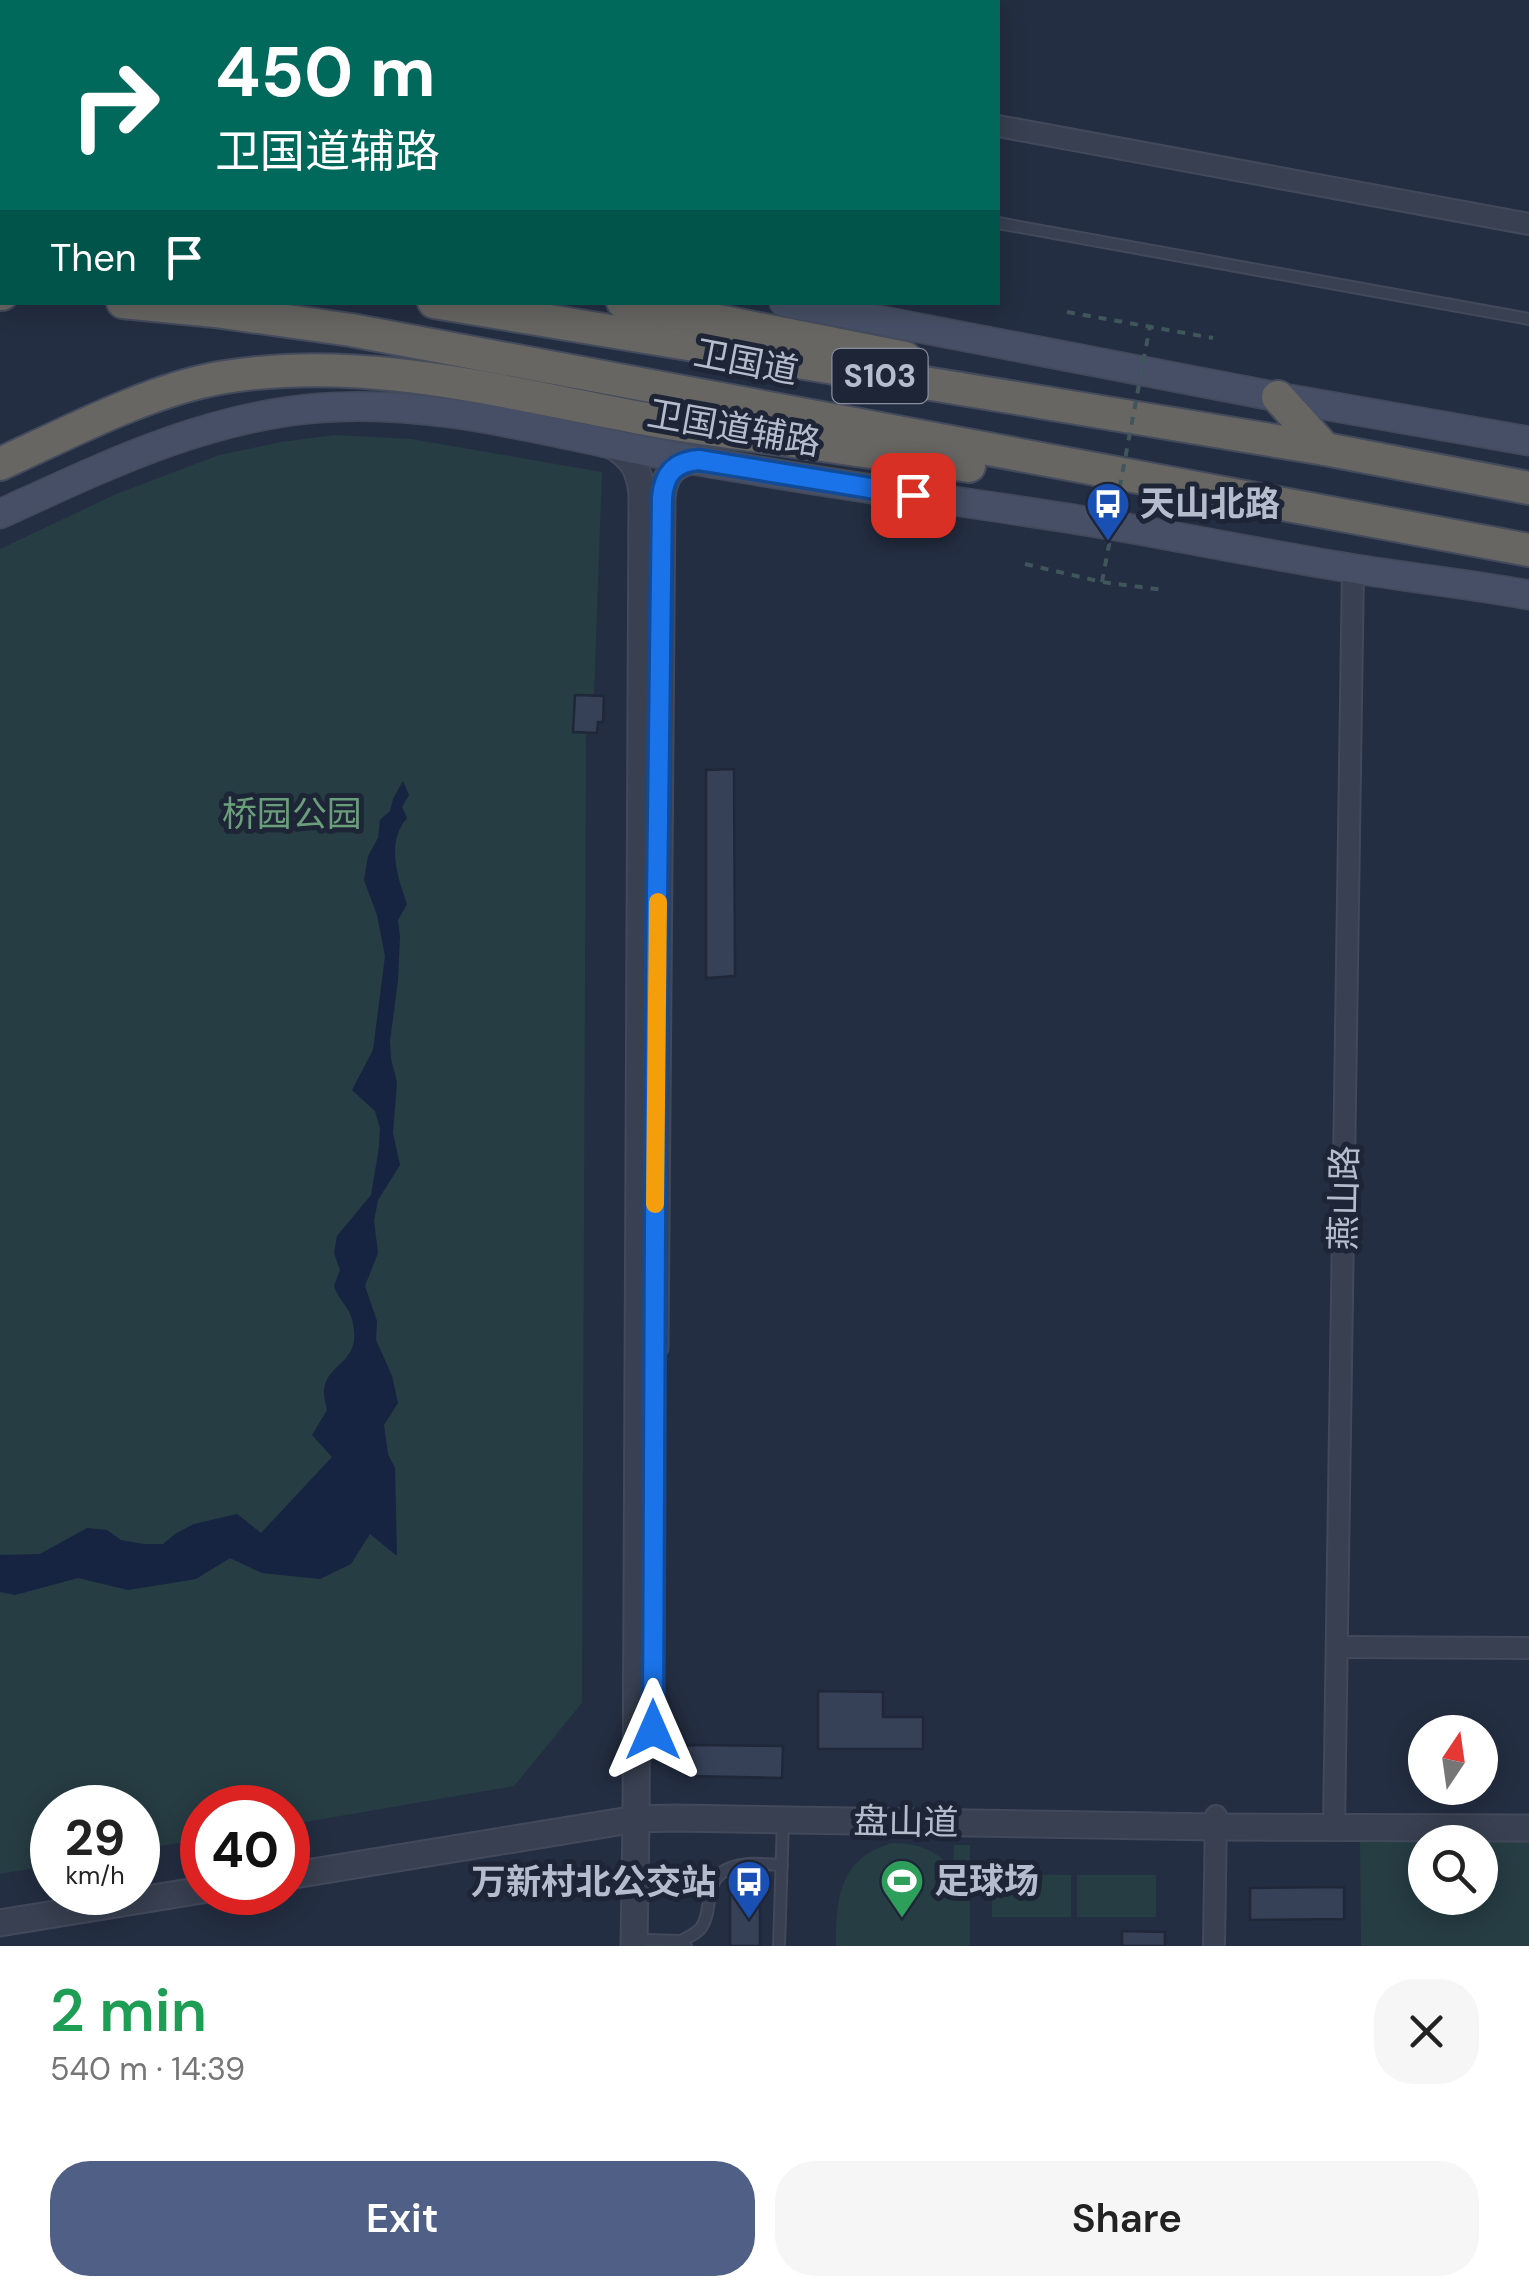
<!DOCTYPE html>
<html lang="en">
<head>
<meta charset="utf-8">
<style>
	body { margin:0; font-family:"DM Sans","Noto Sans SC",sans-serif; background:#f6f6f6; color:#222; height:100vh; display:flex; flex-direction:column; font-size:38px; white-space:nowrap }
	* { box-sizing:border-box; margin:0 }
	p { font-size:32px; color:#767676 }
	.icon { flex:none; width:55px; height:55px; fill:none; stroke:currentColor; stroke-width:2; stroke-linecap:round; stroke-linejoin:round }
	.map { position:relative; height:1946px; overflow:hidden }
	.sheet { display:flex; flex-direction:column; background:#fff; flex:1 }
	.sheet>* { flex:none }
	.hud { position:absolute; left:0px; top:0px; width:1000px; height:305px; box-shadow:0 5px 25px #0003; background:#00695c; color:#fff; overflow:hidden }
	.needle { width:65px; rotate:13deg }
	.controls { position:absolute; left:1408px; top:1715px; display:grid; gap:20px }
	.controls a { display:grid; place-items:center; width:90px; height:90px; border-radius:50%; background:#fff; box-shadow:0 5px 25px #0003; font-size:50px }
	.speed { position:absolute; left:30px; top:1785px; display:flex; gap:20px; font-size:50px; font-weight:700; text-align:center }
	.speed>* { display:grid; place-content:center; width:130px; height:130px; border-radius:50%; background:#fff; box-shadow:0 5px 25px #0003; line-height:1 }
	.speed small { font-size:25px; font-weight:400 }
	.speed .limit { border:15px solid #d22; background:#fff; color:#111 }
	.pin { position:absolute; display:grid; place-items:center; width:85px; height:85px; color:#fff; margin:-42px; border-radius:20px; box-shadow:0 5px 15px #0006 }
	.me { position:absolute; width:110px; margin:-55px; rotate:0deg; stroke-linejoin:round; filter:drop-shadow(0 0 8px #0008) }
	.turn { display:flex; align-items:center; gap:35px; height:210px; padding:0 50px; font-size:45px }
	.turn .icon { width:130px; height:130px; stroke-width:2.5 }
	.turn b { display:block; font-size:70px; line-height:85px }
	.then { display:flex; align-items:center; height:95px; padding:0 50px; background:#0003; gap:20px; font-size:38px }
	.round { display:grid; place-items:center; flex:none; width:105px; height:105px; border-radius:40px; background:#f6f6f6 }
	.overview { display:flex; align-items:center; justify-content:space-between; height:170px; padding:0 50px }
	h1 { font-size:60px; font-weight:600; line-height:75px; color:#1e9e55 }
	.cta { display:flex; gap:20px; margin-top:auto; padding:20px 50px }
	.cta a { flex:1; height:115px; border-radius:40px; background:#505f85; color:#fff; font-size:40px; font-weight:600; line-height:115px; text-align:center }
	.cta a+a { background:#f6f6f6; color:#222 }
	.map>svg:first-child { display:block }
	.green { fill:#263d43; fill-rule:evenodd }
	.water { fill:#162341 }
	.building { fill:#364158; stroke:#1f2739; stroke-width:2.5 }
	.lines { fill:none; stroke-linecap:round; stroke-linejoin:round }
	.service-casing { stroke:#42495b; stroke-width:14 }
	.minor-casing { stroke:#42495b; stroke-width:24 }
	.tertiary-casing { stroke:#42495b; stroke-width:29 }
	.secondary-casing { stroke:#42495b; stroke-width:31 }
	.trunk-casing { stroke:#434b5c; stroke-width:36 }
	.path { stroke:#3f565a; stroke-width:4; stroke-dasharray:8 8; stroke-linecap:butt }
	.service { stroke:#384051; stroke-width:10 }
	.minor { stroke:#384051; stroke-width:20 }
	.tertiary { stroke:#384051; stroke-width:25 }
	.secondary { stroke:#464f65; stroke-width:28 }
	.trunk { stroke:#676663; stroke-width:32 }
	.path-bridge { stroke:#3f565a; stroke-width:4; stroke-dasharray:8 8; stroke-linecap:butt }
	.route-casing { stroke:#114b97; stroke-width:25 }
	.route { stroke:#1a73e8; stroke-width:18 }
	.slow { stroke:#f59e0b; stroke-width:18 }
	.labels { text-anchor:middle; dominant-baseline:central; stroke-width:10; stroke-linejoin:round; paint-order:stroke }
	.shield { fill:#1d2537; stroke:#878f9f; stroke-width:2.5 }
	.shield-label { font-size:32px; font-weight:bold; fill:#b5bccc }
	.street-label { font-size:35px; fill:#b5bccc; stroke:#1d2537 }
	.poi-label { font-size:35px; font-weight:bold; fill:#b5bccc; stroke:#1d2537; text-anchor:start }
	.park-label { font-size:35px; fill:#6b9e7b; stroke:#1d2537 }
</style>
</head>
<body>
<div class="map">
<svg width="1529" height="1946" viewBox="0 0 1529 1946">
	<rect width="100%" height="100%" fill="#242e42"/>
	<g class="green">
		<path d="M0,0H501L506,2H2V28L0,26Z"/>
		<path d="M335,435L411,439L602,472L594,696H575L573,731L586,733L582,1703L514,1786L288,1825V1808H202V1839L138,1850V1808H52V1865L0,1874V549L116,494L219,455L281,442Z"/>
		<path d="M1360,1839L1529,1841V1946H1361ZM1425,1842H1480V1898H1425Z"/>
		<path d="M892,1843C917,1842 935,1851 953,1867L954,1845H970V1946H836C836,1899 839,1858 892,1843Z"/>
		<path d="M992,1874L1071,1875V1917H992Z"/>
		<rect x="1077" y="1875" width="79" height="42"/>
	</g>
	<path class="water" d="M403,781L409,795L402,807L407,818C386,842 397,876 407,904L398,920L400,937L398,980L390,1041L391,1059L397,1082L393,1133L400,1165L378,1200L374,1221L378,1253L365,1286L377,1321L376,1340L392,1376L398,1403L384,1425L388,1454L395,1468L397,1556L370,1534L351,1564L320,1579L262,1573L230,1558L196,1579L128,1590L78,1578L15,1595L0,1592V1555L40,1554L87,1528L107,1530L121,1540L144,1544H163L175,1534L194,1524L237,1514L261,1533L332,1457L312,1435L327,1410C326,1404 324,1399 324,1393C324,1364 358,1365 354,1330C352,1307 341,1305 334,1286L340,1270L334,1253L337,1236L371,1195L379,1147L380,1128L375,1111L352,1090L373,1050L385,956L377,915L364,880L368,856L378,838L380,820L390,811L393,799Z"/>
	<g class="building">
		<path d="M575,695L604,696L603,722H598L597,733L573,732Z"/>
		<path d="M734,769L735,976L706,978V770Z"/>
		<path d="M818,1691L883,1692V1717H923V1749H818Z"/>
		<path d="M687,1745L783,1746L782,1778L686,1776Z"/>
		<rect x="730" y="1884" width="30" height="62"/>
		<path d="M1344,1887V1919L1250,1920V1888Z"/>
		<path d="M1122,1931L1165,1932V1946H1122Z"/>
	</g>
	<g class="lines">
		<defs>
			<g id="service">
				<path d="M998,223L1529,319"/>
				<path d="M648,1940L681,1941L686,1946"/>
				<path d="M681,1941C688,1937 696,1934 701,1928C716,1907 698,1872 742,1865C755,1862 769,1865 782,1865"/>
				<path d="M779,1946L783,1821"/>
			</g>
			<g id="minor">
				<path d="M736,2V0"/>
				<path d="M998,126L1529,224"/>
				<path d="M1337,1647L1529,1648"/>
				<path d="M1334,1827L1353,569"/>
				<path d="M1214,1946L1216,1816"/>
			</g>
			<g id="tertiary">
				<path d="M652,0V2"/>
				<path d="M610,444C633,458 639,468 642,494L636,1819L634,1946"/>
				<path d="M655,1347L662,498C664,474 674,462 699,460"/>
				<path d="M288,1876L636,1819L675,1818L1216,1827L1529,1828"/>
				<path d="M0,1923L202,1890"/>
			</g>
			<g id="secondary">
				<path d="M0,53L2,54"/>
				<path d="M784,302L1278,397L1529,441"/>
				<path d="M0,514C103,467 204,417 319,408C415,400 513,423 606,443C655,454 704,462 753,470C872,491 992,505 1110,525C1190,539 1270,555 1350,568C1410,578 1470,584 1529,595"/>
			</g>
			<g id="trunk">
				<path d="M0,83L2,84"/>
				<path d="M0,246H2"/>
				<path d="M0,294H2"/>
				<path d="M123,302L215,311L351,330L1529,550"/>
				<path d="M434,302L1325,449L1529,488"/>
				<path d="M623,302L905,358"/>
				<path d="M1278,397L1325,449"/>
				<path d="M0,464C66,434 147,391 219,378C364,353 504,393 646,419C683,426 721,431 759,436C829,446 899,456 969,466"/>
			</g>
		</defs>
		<use href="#service" class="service-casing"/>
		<use href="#minor" class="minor-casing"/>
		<use href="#tertiary" class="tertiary-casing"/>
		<use href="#secondary" class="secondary-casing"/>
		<use href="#trunk" class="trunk-casing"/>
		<g class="path">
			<path d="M1067,312L1213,338"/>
			<path d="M1025,564L1102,582L1164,590"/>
		</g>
		<use href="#service" class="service"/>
		<use href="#minor" class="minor"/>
		<use href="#tertiary" class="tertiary"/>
		<use href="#secondary" class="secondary"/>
		<use href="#trunk" class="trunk"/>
		<path class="path-bridge" d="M1102,582L1150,326"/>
	</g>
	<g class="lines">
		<defs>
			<path id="route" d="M653,1730L656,978L662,498C664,474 674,462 699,460L913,495"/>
		</defs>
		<use href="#route" class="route-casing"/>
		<use href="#route" class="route"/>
		<path class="slow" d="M655,1204L658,902"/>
	</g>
	<defs>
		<symbol id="bus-pin" viewBox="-11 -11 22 30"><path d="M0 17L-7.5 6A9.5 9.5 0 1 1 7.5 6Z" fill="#1a4fb4" stroke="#1d2537"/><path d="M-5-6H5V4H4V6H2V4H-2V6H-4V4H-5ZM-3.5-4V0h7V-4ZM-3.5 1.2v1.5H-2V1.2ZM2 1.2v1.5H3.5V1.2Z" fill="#fff"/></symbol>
		<symbol id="stadium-pin" viewBox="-11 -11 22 30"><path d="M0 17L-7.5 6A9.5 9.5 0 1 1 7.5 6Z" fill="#2e9e5b" stroke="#1d2537"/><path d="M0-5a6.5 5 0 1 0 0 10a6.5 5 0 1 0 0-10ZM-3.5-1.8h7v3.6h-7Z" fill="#fff"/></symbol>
	</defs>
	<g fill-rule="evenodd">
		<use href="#bus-pin" x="1083" y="479" width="50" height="68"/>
		<use href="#stadium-pin" x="877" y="1856" width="50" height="68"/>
		<use href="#bus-pin" x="724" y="1857" width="50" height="68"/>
	</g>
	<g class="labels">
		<rect class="shield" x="832.5" y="349" width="95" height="54" rx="8"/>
		<g class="shield-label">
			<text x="880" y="376">S103</text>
		</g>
		<g class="street-label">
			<text transform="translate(746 362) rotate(11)">卫国道</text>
			<text transform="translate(734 428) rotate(10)">卫国道辅路</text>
			<text transform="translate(1344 1198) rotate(-89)">燕山路</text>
			<text transform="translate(906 1822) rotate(1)">盘山道</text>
		</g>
		<g class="poi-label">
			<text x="1140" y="504">天山北路</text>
			<text x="934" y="1881">足球场</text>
			<text x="716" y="1882" text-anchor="end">万新村北公交站</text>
		</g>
		<g class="park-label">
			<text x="292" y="814">桥园公园</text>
		</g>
	</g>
</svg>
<div class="controls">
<a><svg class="needle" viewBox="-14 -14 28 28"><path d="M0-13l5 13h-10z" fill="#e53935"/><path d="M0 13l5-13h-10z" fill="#767676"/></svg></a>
<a><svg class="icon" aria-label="search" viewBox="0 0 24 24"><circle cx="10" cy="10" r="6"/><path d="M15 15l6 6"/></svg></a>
</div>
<div class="speed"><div>29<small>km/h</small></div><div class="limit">40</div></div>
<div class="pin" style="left:913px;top:495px;background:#d93025"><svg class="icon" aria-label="arrive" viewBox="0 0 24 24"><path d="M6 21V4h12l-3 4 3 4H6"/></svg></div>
<svg class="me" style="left:653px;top:1730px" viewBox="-20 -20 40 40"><path d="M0-17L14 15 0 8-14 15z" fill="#1a73e8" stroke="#fff" stroke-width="4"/></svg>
<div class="hud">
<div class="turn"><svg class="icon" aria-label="right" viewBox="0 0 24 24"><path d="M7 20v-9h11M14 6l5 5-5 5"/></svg><div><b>450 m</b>卫国道辅路</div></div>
<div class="then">Then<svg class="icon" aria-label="arrive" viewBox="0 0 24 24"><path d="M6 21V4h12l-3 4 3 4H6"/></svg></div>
</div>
</div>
<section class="sheet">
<div class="overview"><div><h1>2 min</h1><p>540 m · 14:39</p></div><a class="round"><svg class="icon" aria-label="close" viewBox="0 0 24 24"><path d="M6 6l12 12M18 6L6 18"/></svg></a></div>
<div class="cta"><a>Exit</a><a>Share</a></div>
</section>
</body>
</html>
